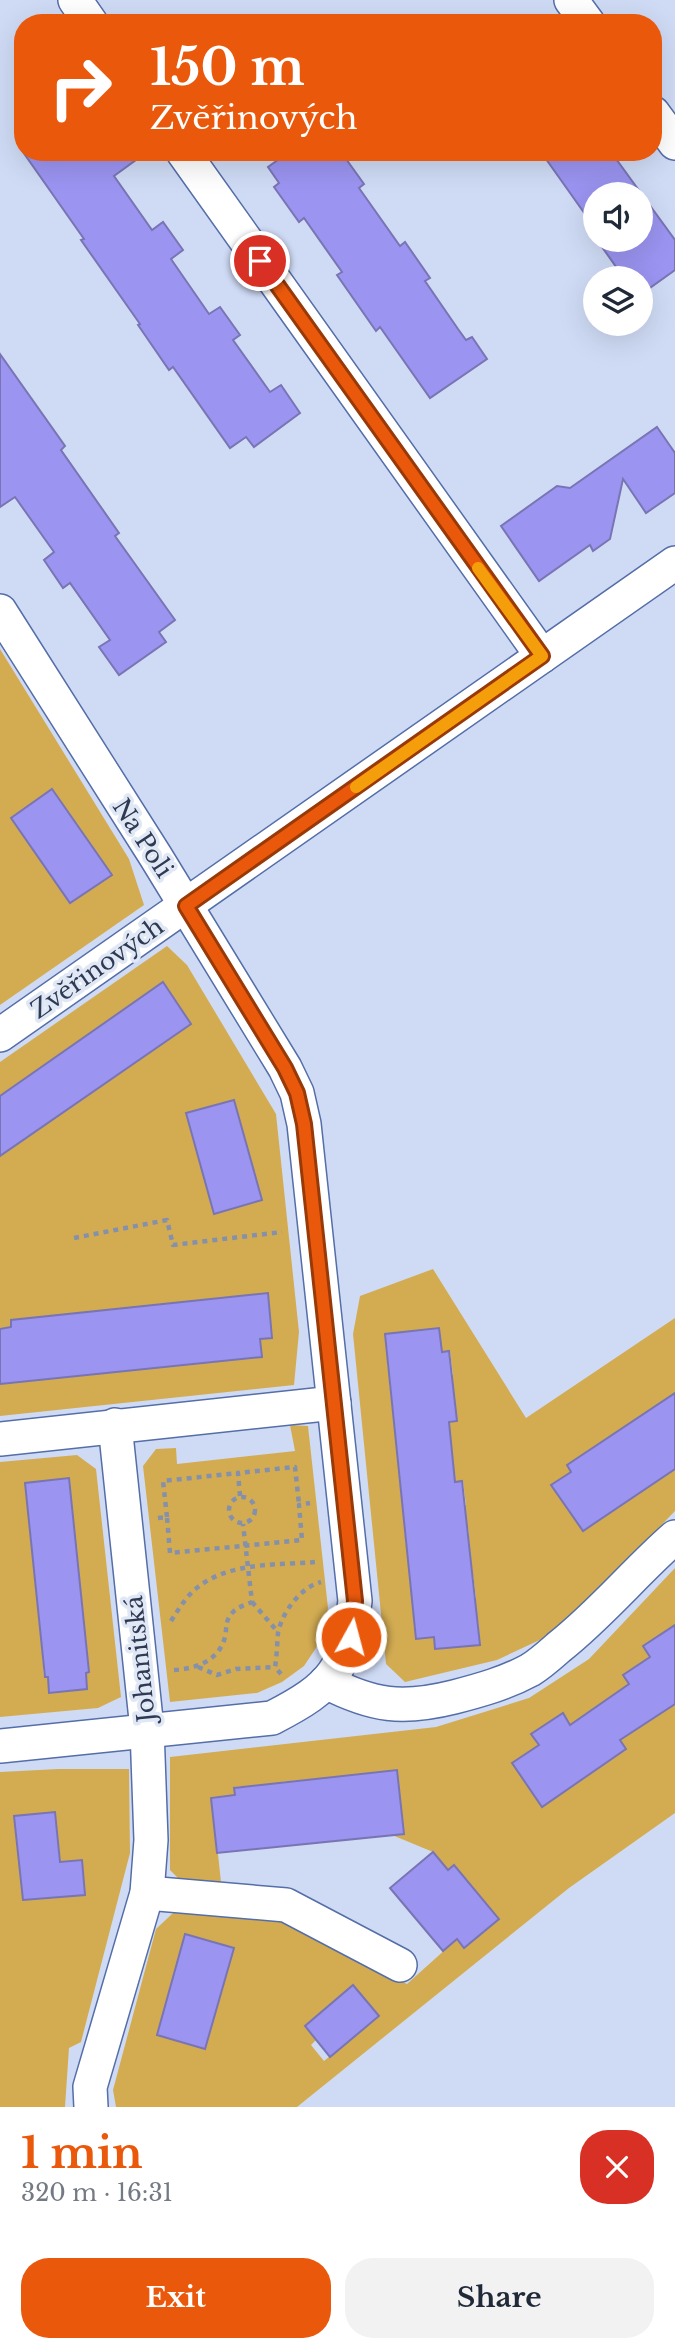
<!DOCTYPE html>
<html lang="en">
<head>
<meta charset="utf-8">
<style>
	body { margin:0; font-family:"Libre Baskerville",serif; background:#f2f2f3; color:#1f2937; height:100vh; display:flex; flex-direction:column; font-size:26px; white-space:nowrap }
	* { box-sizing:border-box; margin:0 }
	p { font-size:23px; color:#747a83 }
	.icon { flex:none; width:38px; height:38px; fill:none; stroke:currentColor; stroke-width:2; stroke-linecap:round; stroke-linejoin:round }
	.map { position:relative; height:2107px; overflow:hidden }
	.details { display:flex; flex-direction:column; background:#fff; flex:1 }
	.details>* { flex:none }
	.banner { position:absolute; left:14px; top:14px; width:648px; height:147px; border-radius:28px; box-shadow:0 7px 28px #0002; background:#ea580c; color:#fff; overflow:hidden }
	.controls { position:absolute; left:583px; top:182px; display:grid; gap:14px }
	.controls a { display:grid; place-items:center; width:70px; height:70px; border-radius:50%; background:#fff; box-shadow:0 7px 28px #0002; font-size:35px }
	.pin { position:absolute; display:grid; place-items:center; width:60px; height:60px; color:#fff; margin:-30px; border:4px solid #fff; border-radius:50%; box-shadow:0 2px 7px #0007 }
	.me { position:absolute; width:77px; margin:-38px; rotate:7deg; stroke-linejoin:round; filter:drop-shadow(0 0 5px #0008) }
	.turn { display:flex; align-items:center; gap:24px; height:147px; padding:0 21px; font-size:32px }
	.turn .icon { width:91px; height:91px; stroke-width:2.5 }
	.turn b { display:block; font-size:49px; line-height:60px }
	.round { display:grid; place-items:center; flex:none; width:74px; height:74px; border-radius:28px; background:#f2f2f3 }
	.headline { display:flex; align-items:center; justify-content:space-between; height:119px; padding:0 21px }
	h1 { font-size:42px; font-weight:700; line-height:52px; color:#ea580c }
	.action { display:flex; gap:14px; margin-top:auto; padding:14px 21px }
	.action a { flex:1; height:80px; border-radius:28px; background:#ea580c; color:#fff; font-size:28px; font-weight:700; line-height:80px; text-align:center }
	.action a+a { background:#f2f2f3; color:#1f2937 }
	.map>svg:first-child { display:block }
	.green { fill:#d3ac52; fill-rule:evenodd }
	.building { fill:#9b94f1; stroke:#7975b4; stroke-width:2 }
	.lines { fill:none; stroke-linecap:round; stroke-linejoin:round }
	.minor-casing { stroke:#556ea8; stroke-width:36 }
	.path { stroke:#8590aa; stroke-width:4.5; stroke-dasharray:5 5; stroke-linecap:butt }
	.minor { stroke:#fff; stroke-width:33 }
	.route-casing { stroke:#983908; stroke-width:18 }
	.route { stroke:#ea580c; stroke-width:12 }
	.slow { stroke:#f59e0b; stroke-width:12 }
	.labels { text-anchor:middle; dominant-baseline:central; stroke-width:7; stroke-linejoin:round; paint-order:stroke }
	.street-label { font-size:24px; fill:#2e3953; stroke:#e1e8f5 }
</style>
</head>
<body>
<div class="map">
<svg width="675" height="2107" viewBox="0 0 675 2107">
	<rect width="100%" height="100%" fill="#cfdbf5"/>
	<g class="green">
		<path d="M0,649L129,859L144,905L0,1005Z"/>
		<path d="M167,946L187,965L276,1114L299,1332L294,1385L0,1416V1062Z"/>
		<path d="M433,1269L526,1418L675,1318V1511L559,1631L497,1660L405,1682L386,1664L353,1334L360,1296ZM439,1328L442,1352H450L453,1375L445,1376L454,1397L457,1421L413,1425L411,1414L393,1415L389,1380L407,1378V1368L388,1370L385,1335ZM453,1458L455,1482H463L466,1505L458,1506L460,1529L468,1528L470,1552L463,1553L465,1575H473L476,1598L468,1600L470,1621H478L480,1644L436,1649L434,1637L416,1639L412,1603L430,1601L424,1545L406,1546L398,1464Z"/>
		<path d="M290,1425L308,1426L328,1608L322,1639L304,1666L282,1682L257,1693L170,1702L143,1466L156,1449L176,1448L177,1464L295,1451Z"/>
		<path d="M77,1455L96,1469L121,1697L98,1708L0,1717V1462ZM69,1478L89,1672L86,1673L87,1688L49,1692L48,1677H44L41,1639L42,1624H39L25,1483Z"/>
		<path d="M675,1568V1813L569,1888L297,2107H116L113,2090L156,1929L173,1913L276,1919L407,1984L457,1939L465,1948L499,1919L454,1866L448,1870L433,1852L392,1835L402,1815L397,1771L281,1782L258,1792V1785L234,1787L235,1795L212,1798L221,1882L216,1888L184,1884L170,1870V1757L436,1727L529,1698L589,1659ZM353,1985L379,2016L324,2061L311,2045L316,2040L305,2025Z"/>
		<path d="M58,1769H129L130,1853L81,2042L69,2048L65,2107H0V1772ZM55,1812L60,1862L82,1860L85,1895L23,1900L14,1817Z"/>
	</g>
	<g class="building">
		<path d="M23,152H147L114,176L152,230L163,222L183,250L171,259L209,314L220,307L240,335L233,340L270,392L281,385L300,413L254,447L246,437L230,448L173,367L169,370L138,325L140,324L81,240L84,239Z"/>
		<path d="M289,152H341L364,184L359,188L400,246L405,242L430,278L425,281L458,329L466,340L472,337L487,359L430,398L380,327L376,331L337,275L342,272L304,218L299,222L274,187L279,183L268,167Z"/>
		<path d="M541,152H611L675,240V270L640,295V278H624L597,240H640V194H595V228Z"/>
		<path d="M0,354L65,446L61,450L119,533L115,536L175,620L159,632L166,642L119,675L99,647L110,640L70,583L63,588L44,560L54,552L15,497L0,507Z"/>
		<path d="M657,427L675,453V493L646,513L623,479L610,539L593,551L590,545L539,581L501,526L557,486L570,488Z"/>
		<path d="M52,789L112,875L70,903L11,818Z"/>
		<path d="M163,982L191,1024L0,1156V1096Z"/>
		<path d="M234,1100L262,1200L214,1214L186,1113Z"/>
		<path d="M268,1293L272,1338L260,1339L262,1357L0,1384V1329L11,1327V1320Z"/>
		<path d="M439,1328L442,1352L449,1351L457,1421L449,1422L455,1482L462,1481L480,1645L435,1649L434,1637L416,1639L385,1334Z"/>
		<path d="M675,1393V1469L583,1531L551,1485L571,1472L567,1465Z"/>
		<path d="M69,1478L89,1672L86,1673L87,1689L49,1693L48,1677H45L25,1483Z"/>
		<path d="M675,1625V1704L620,1740L626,1749L542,1807L512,1763L539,1745L531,1734L563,1713L570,1725L629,1684L623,1675L650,1657L643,1646Z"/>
		<path d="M397,1770L404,1834L217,1853L211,1798L235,1795L234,1788Z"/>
		<path d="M55,1812L60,1862L82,1860L85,1895L23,1900L14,1816Z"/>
		<path d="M433,1852L448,1870L454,1865L499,1919L464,1948L457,1939L443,1951L390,1888Z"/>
		<path d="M185,1934L234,1948L205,2049L157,2035Z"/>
		<path d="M353,1985L379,2016L330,2057L305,2026Z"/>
	</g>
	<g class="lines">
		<defs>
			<g id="minor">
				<path d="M75,0L91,23"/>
				<path d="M571,0L588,23"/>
				<path d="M653,113L675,143"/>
				<path d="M183,152L542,656"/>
				<path d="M0,611L156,857L285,1068L297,1093L304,1124L355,1601C346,1670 334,1686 272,1718L0,1746"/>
				<path d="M0,1035L675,563"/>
				<path d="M0,1439L334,1403"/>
				<path d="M326,1682C373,1706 402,1710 454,1697C481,1690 506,1683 530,1670C540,1664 550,1655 559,1647C601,1614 635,1572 675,1537"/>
				<path d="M147,1893L286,1905L400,1965"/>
				<path d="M91,2107L90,2087L147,1893L151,1840L147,1729L115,1425"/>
			</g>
		</defs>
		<use href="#minor" class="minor-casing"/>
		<g class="path">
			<path d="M74,1238L167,1220L173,1245L282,1232"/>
			<path d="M240,1496L238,1473L295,1467L299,1504"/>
			<circle cx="242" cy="1510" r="13"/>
			<path d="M167,1517L163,1481L238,1473"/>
			<path d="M158,1518L167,1517L170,1553L302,1540L299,1505L310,1503"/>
			<path d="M252,1602L278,1632"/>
			<path d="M171,1621C179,1609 186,1596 198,1587C230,1562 278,1565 316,1562"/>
			<path d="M198,1667L217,1675L236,1669L275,1667"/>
			<path d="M174,1670C195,1669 219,1661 225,1637C227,1627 225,1620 233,1612C238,1607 245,1605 252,1602L243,1524"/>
			<path d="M281,1674L275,1667C277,1656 277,1644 278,1633C282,1612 301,1587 321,1582"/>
		</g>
		<use href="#minor" class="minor"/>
	</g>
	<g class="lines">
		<defs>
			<path id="route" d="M260,261L542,656L186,906L285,1068L297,1093L304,1124L355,1601L351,1637"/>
		</defs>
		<use href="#route" class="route-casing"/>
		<use href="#route" class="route"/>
		<path class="slow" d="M356,787L542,656L478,568"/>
	</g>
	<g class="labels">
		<g class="street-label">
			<text transform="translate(143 838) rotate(57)">Na Poli</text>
			<text transform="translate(97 968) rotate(-35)">Zvěřinových</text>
			<text transform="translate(140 1659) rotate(-96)">Johanitská</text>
		</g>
	</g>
</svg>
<div class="controls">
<a><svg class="icon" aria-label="sound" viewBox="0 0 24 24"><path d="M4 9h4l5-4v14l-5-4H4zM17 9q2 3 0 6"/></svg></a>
<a><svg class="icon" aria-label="layers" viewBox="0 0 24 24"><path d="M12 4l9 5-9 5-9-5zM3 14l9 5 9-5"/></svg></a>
</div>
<div class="pin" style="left:260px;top:261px;background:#d93025"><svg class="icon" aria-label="arrive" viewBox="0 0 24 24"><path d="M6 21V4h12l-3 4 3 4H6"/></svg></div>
<svg class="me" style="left:351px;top:1637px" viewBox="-20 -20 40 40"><circle r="17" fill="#ea580c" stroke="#fff" stroke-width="3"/><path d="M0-11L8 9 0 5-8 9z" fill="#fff"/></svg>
<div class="banner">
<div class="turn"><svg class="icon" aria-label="right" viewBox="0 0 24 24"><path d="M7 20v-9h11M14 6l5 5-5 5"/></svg><div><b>150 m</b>Zvěřinových</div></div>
</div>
</div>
<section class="details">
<div class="headline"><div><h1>1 min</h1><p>320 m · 16:31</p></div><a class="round" style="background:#d93025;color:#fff"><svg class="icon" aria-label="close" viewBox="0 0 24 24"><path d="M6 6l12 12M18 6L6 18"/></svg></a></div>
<div class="action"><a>Exit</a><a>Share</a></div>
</section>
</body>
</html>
